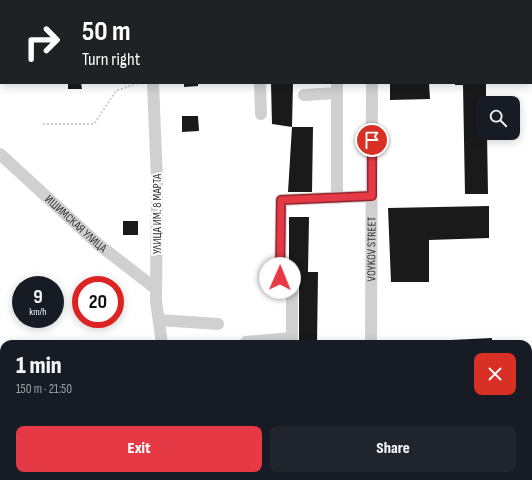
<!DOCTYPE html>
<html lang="en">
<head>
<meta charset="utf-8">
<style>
	body { margin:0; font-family:"Sofia Sans Condensed",sans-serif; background:#20242c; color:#f1f3f6; height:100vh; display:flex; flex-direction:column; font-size:15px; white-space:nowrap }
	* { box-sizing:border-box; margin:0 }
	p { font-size:13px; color:#9ea1a6 }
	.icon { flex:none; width:22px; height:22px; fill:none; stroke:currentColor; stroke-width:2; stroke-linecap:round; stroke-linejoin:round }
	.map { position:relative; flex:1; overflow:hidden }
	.panel { position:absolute; left:0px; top:340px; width:532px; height:140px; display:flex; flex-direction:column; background:#171b24; border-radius:12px 12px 0 0; box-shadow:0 2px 10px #0003 }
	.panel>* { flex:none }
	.guide { position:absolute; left:0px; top:0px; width:532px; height:84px; box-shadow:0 2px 10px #0003; background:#202124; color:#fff; overflow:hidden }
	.controls { position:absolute; left:476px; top:96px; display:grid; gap:8px }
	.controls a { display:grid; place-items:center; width:44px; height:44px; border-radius:8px; background:#171b24; box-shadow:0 2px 10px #0003; font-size:20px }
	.speed { position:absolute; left:12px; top:276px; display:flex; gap:8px; font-size:20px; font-weight:700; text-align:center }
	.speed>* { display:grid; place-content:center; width:52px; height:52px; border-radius:50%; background:#171b24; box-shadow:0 2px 10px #0003; line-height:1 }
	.speed small { font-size:10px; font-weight:400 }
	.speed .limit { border:6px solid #d22; background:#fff; color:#111 }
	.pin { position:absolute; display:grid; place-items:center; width:34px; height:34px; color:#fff; margin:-17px; border:2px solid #fff; border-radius:50%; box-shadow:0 1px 4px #0007 }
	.me { position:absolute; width:44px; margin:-22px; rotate:1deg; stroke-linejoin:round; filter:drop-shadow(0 0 3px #0008) }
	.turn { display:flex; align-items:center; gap:14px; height:84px; padding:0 16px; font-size:18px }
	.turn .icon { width:52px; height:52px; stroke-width:2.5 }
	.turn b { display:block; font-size:28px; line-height:34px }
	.round { display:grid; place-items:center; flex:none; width:42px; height:42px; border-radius:8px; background:#20242c }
	.headline { display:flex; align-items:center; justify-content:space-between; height:68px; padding:0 16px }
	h1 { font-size:24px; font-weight:800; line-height:30px }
	.primary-button { display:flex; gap:8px; margin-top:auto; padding:8px 16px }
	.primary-button a { flex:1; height:46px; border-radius:8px; background:#e63946; color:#fff; font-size:16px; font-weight:800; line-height:46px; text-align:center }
	.primary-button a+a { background:#20242c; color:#f1f3f6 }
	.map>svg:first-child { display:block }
	.building { fill:#1a1a1a }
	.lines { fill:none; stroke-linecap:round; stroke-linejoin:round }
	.path { stroke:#cdcdcd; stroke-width:2; stroke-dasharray:2 2; stroke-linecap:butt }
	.minor { stroke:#d0d0d0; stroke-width:12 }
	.route-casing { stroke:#96252e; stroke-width:10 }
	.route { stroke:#e63946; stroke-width:7 }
	.labels { text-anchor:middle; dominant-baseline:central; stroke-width:4; stroke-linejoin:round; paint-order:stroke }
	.street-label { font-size:12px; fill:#333; stroke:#fff }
</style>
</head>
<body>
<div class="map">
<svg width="532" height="480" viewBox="0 0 532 480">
	<rect width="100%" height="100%" fill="#fff"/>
	<g class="building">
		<path d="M68,83H81L82,89H68Z"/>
		<path d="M184,83H198V86L184,87Z"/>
		<path d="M271,83H293L292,127L272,124Z"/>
		<path d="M390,83H429L430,99L390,100Z"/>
		<path d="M455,83H486V103H483V133H487L488,194H465L463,85H455Z"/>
		<path d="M182,116H198L199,131L182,132Z"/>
		<path d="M292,127H313L312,192H288Z"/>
		<path d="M489,206V238L429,240V282H391L388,208Z"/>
		<path d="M289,217H309L308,272H318L317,344H299V272H289Z"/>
		<rect x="123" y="221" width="15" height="14"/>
		<path d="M492,338V344H451V340Z"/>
		<rect x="528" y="356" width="4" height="75"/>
		<path d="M528,463H532V480H514V476H528Z"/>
	</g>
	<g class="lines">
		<g class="path">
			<path d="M345,1V0"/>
			<path d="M43,124H94L116,91L138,83"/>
			<path d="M235,476V480"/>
		</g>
		<g class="minor">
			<path d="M152,0V1"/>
			<path d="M372,1V0"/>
			<path d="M153,83L157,181L156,301L162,344"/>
			<path d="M260,83L261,114"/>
			<path d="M337,83V198"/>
			<path d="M304,95L337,93"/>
			<path id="s1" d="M0,154L98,244L156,289"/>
			<path d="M159,320L218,324"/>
			<path d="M246,344V342L292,338V278H280L281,200L371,196"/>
			<path id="s2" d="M371,344L372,83"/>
			<path d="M0,373L4,377"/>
			<path d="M0,422L4,417"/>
			<path d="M528,446H532"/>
			<path d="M192,476L193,480"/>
			<path d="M420,480V476"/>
		</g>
	</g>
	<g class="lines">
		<defs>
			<path id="route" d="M280,278L281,200L372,196V140"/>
		</defs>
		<use href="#route" class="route-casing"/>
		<use href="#route" class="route"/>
	</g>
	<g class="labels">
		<g class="street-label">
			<text transform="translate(157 214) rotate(-90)">УЛИЦА ИМ. 8 МАРТА</text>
			<text stroke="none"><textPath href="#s1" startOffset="103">ИШИМСКАЯ УЛИЦА</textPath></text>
			<text stroke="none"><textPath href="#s2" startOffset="95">VOYKOV STREET</textPath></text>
		</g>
	</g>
</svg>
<div class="controls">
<a><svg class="icon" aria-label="search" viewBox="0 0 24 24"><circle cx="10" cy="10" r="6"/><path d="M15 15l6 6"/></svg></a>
</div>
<div class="speed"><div>9<small>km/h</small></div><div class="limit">20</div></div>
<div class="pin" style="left:372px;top:140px;background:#d93025"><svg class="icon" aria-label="arrive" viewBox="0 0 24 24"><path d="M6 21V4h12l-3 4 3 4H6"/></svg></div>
<svg class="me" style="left:280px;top:278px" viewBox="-20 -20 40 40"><circle r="19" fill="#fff"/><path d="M0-13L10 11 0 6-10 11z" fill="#e63946"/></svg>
<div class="guide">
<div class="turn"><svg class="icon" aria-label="right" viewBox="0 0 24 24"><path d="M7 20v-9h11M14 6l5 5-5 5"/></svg><div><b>50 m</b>Turn right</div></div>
</div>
<section class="panel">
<div class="headline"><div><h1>1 min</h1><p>150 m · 21:50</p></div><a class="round" style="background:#d93025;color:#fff"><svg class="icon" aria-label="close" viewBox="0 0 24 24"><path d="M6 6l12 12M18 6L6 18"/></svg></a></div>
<div class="primary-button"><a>Exit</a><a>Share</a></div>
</section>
</div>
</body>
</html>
